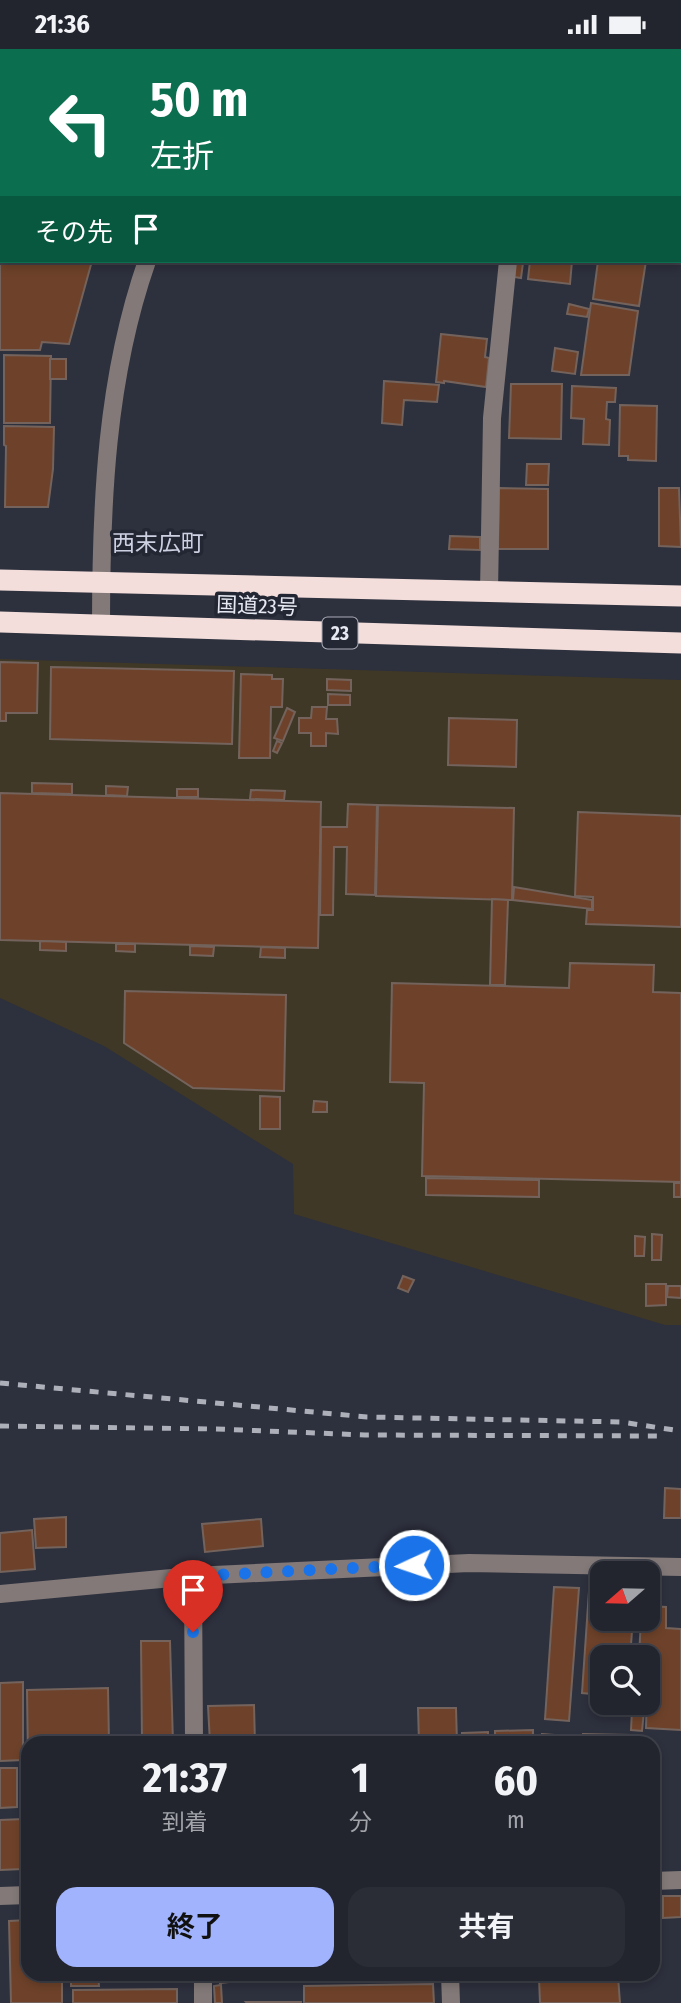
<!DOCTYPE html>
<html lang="ja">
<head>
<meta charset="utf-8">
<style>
	body { margin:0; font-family:"Fira Sans Condensed","Noto Sans JP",sans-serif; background:#2a2c36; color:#f1f3f6; height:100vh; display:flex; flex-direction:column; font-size:26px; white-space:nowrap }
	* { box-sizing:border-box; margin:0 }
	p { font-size:23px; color:#a2a4aa }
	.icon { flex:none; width:38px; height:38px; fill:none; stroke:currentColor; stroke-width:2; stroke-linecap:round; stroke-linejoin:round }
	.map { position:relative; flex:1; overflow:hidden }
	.sheet { position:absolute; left:21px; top:1687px; width:639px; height:245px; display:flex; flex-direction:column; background:#22242e; border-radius:21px; box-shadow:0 4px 10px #0003,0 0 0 2px #3f414a }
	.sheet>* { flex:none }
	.guide { position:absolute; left:0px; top:0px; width:682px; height:214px; box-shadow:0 4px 10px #0003,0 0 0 2px #3f414a; background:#0b6e4f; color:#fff; overflow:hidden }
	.needle { width:46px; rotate:250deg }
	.tools { position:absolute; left:590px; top:1512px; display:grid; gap:14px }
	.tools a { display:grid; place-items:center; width:70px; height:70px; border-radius:14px; background:#22242e; box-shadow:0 4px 10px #0003,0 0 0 2px #3f414a; font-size:35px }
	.pin { position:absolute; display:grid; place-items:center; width:60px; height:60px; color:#fff; margin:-72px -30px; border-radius:50% 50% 50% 0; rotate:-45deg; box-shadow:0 0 7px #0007 }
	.pin .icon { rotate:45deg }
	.me { position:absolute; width:77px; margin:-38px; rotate:267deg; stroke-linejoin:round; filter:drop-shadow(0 0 5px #0008) }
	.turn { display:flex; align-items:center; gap:24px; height:147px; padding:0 35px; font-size:32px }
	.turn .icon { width:91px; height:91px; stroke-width:2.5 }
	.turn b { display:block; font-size:49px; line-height:60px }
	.then { display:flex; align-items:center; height:66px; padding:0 35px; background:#0003; gap:14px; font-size:26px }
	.eta { display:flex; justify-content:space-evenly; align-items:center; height:119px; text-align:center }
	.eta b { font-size:42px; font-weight:700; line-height:49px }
	.action { display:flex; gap:14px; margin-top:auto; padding:14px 35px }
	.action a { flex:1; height:80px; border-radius:21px; background:#a1b3fd; color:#111; font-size:28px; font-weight:700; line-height:80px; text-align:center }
	.action a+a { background:#2a2c36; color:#f1f3f6 }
	.status { display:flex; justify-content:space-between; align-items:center; height:49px; padding:0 35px; background:#22242e; direction:ltr }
	.status svg { height:19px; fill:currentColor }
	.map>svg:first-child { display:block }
	.industrial { fill:#3f3826 }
	.water { fill:#041a1c }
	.building { fill:#6e422a; stroke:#73635c; stroke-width:2 }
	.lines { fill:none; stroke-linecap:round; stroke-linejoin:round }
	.minor { stroke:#827978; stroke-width:18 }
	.highway { stroke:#f3dedc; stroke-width:21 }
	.rail { stroke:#adafb9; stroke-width:5; stroke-dasharray:9 9; stroke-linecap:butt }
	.route { stroke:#1a73e8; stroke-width:12; stroke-dasharray:0 21.6 }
	.labels { text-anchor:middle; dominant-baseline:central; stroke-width:7; stroke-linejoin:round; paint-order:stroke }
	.shield { fill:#232633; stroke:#acaeb9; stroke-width:2 }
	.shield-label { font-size:19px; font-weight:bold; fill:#e7e9f2 }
	.street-label { font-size:21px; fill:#e7e9f2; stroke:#232633 }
	.neighbourhood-label { font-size:23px; fill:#ccd0e1; stroke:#232633 }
</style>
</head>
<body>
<div class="status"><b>21:36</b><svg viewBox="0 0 49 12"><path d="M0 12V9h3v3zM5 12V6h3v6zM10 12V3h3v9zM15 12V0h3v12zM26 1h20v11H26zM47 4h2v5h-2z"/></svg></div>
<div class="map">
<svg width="681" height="1954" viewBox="0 0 681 1954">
	<rect width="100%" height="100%" fill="#2d303d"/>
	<path class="industrial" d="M0,610L681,631V1276H665L294,1165L293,1115L104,997L0,949Z"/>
	<path class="water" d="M596,0H681V150V2H596Z"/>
	<g class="building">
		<rect x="0" y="41" width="2" height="153"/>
		<path d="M0,194L2,212H92L69,295L42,293L40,301H0Z"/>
		<path d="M530,212H572L570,235L528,230Z"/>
		<path d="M598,212H646L639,257L593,250Z"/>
		<path d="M515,214H523L521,229L514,228Z"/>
		<path d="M591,254L638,262L629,326H581Z"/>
		<path d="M569,255L589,260L587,268L567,265Z"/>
		<path d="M441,285L487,290L485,308L489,309L486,338L444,332V334L436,333Z"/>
		<path d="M555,299L578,303L575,325L552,322Z"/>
		<path d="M4,306L51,307L50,374H4Z"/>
		<rect x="50" y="310" width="16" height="20"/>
		<path d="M384,332L439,336L437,353L404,351L402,376L382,374Z"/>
		<path d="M511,335H562L561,390L509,389Z"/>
		<path d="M572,337L616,339L615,353H607L606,370L610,371L609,396L583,395L584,370L571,369Z"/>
		<path d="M620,356L657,357L656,412L628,411V407H619Z"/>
		<path d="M4,377L54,378L53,420L48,458H5L6,397L4,396Z"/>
		<path d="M527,415H549L548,436H526Z"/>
		<path d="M499,439L548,440V500H498Z"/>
		<path d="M659,439H679L681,498L659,497Z"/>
		<path d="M450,487L480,488V501L449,500Z"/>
		<path d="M0,613L38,614L37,664H6V672H0Z"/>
		<path d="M51,618L234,622L232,695L50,690Z"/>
		<path d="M241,625L272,626V630H283L282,658H271L270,709H239Z"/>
		<path d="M327,630L351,631V642L327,641Z"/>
		<path d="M328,645L350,646V656H328Z"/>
		<path d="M312,658H327L326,670H337L338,685L326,684V697H311V684H299V669H311Z"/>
		<path d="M287,659L295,663L283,692L274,689Z"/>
		<path d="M449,669L517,671L516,718L448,716Z"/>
		<path d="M277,692L282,694L277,704L273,702Z"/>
		<path d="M32,734L72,735V745L32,744Z"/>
		<path d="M106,737L128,738L127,747L106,746Z"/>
		<rect x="177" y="740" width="21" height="8"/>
		<path d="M251,741L285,742L284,751L250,750Z"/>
		<path d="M0,744L321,753L318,899L0,891Z"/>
		<path d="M348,755L377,756L375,846L346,845L347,798H334L333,866H320L321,778H347Z"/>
		<path d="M378,756L514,759L512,851L376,847Z"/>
		<path d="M578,763L681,767V878L586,875L587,861H593V848L575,847Z"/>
		<path d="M514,838L592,851V860L513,851Z"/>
		<path d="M492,850L508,851L505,936H490Z"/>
		<path d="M40,892L66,893V902L40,901Z"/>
		<path d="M116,895H135V903L116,902Z"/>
		<path d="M190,897L214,898L213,907L190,906Z"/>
		<path d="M261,898L285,899V909L260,908Z"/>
		<path d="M570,914L654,916L653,943L681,944V1133L422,1127L424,1034L390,1033L392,934L569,939Z"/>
		<path d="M125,942L286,946L284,1042L193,1039L124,994Z"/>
		<path d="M260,1047L280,1048V1080H260Z"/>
		<path d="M314,1052L327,1053V1063H313Z"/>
		<path d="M426,1129L539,1131V1148L426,1146Z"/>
		<rect x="674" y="1134" width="7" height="14"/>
		<path d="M652,1185L662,1186L661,1211H652Z"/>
		<path d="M635,1187L645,1188L644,1207H635Z"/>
		<path d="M403,1227L414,1231L408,1243L398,1239Z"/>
		<path d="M646,1235H666V1256L646,1257Z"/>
		<path d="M668,1237H681V1249L667,1248Z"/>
		<path d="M665,1439L681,1440V1469H664Z"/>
		<path d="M66,1468V1498L36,1499L34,1470Z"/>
		<path d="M261,1470L263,1497L205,1503L202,1475Z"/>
		<path d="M32,1481L35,1520L0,1523V1484Z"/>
		<path d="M554,1538L579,1539L569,1672L545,1670Z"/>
		<path d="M589,1542H602V1570H633L630,1608H602V1646L582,1644Z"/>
		<path d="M648,1557L666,1558V1579L681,1580V1681L646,1679L648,1608H639L641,1570H648Z"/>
		<path d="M141,1592H170L173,1694H142Z"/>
		<path d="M23,1633V1711L0,1712V1634Z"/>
		<path d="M108,1639L109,1694H28V1712L27,1641Z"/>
		<path d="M254,1656L255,1694H210L208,1657Z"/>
		<path d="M418,1659H456L457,1694H419Z"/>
		<path d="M632,1661L644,1662L642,1682L631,1681Z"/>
		<path d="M533,1681V1694H495V1682Z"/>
		<path d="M488,1683V1694H462V1684Z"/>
		<path d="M542,1685L566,1687V1694H542Z"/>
		<path d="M583,1685L631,1686V1694H583Z"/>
		<path d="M28,1718V1741L22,1742V1719Z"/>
		<path d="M0,1719H17V1758L0,1759Z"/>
		<path d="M23,1770V1820L0,1821V1771Z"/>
		<path d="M653,1776H658L659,1818L653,1819Z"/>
		<path d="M23,1791H28V1833H24Z"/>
		<path d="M663,1847H681V1868L663,1869Z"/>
		<path d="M28,1871V1925H62V1954H11L9,1872Z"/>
		<path d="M71,1925H98L99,1937H71Z"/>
		<path d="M117,1925H172V1932L117,1933Z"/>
		<path d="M214,1925H236V1932L220,1934V1929H214Z"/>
		<rect x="239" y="1925" width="17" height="4"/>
		<path d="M259,1925H346V1927L259,1929Z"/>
		<path d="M618,1927L620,1954H540L539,1929Z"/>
		<path d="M433,1935L434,1954H304V1937Z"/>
		<path d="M221,1936L222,1954H215L214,1937Z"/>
		<path d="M177,1940V1954H73V1941Z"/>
		<path d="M246,1953H301V1954H247Z"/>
	</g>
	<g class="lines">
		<g class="minor">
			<path d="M220,2L221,0"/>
			<path d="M0,19H2"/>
			<path d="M489,543L492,369L508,212"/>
			<path d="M101,577C101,454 106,329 147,212"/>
			<path d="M193,1527L194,1694"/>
			<path d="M0,1545L193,1527L469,1514L681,1518"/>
			<path d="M653,1832L681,1831"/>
			<path d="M0,1847L28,1846"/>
			<path d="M203,1925V1954"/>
			<path d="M450,1925L451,1954"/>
		</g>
		<g class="highway">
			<path d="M0,531L681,547"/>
			<path d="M0,573L681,594"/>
		</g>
		<g class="rail">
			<path d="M0,1334L367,1368L621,1373L681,1382"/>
			<path d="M0,1377L216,1380L365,1386L660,1387"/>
		</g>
	</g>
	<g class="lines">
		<path class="route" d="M193,1583V1527L414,1516"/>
	</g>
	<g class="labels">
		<rect class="shield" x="322.5" y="568.5" width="35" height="31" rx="5"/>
		<g class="shield-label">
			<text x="340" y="584">23</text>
		</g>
		<g class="street-label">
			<text transform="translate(257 557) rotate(2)">国道23号</text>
		</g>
		<g class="neighbourhood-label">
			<text x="158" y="494">西末広町</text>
		</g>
	</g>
</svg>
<div class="tools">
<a><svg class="needle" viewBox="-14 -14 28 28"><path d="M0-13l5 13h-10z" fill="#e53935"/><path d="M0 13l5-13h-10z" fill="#a2a4aa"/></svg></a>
<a><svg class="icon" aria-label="search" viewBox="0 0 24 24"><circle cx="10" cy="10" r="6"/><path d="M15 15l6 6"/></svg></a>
</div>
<div class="pin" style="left:193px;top:1583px;background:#d93025"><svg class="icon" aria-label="arrive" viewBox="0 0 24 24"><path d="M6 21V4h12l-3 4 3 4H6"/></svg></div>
<svg class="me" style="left:414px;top:1516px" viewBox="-20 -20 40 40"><circle r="17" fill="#1a73e8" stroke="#fff" stroke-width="3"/><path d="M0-11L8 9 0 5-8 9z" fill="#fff"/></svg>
<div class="guide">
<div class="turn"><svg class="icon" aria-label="left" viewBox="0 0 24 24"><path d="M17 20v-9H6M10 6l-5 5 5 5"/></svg><div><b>50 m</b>左折</div></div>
<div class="then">その先<svg class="icon" aria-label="arrive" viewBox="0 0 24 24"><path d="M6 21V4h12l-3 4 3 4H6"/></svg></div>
</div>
<section class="sheet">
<div class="eta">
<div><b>21:37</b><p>到着</p></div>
<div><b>1</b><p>分</p></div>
<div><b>60</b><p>m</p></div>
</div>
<div class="action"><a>終了</a><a>共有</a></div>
</section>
</div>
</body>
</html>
